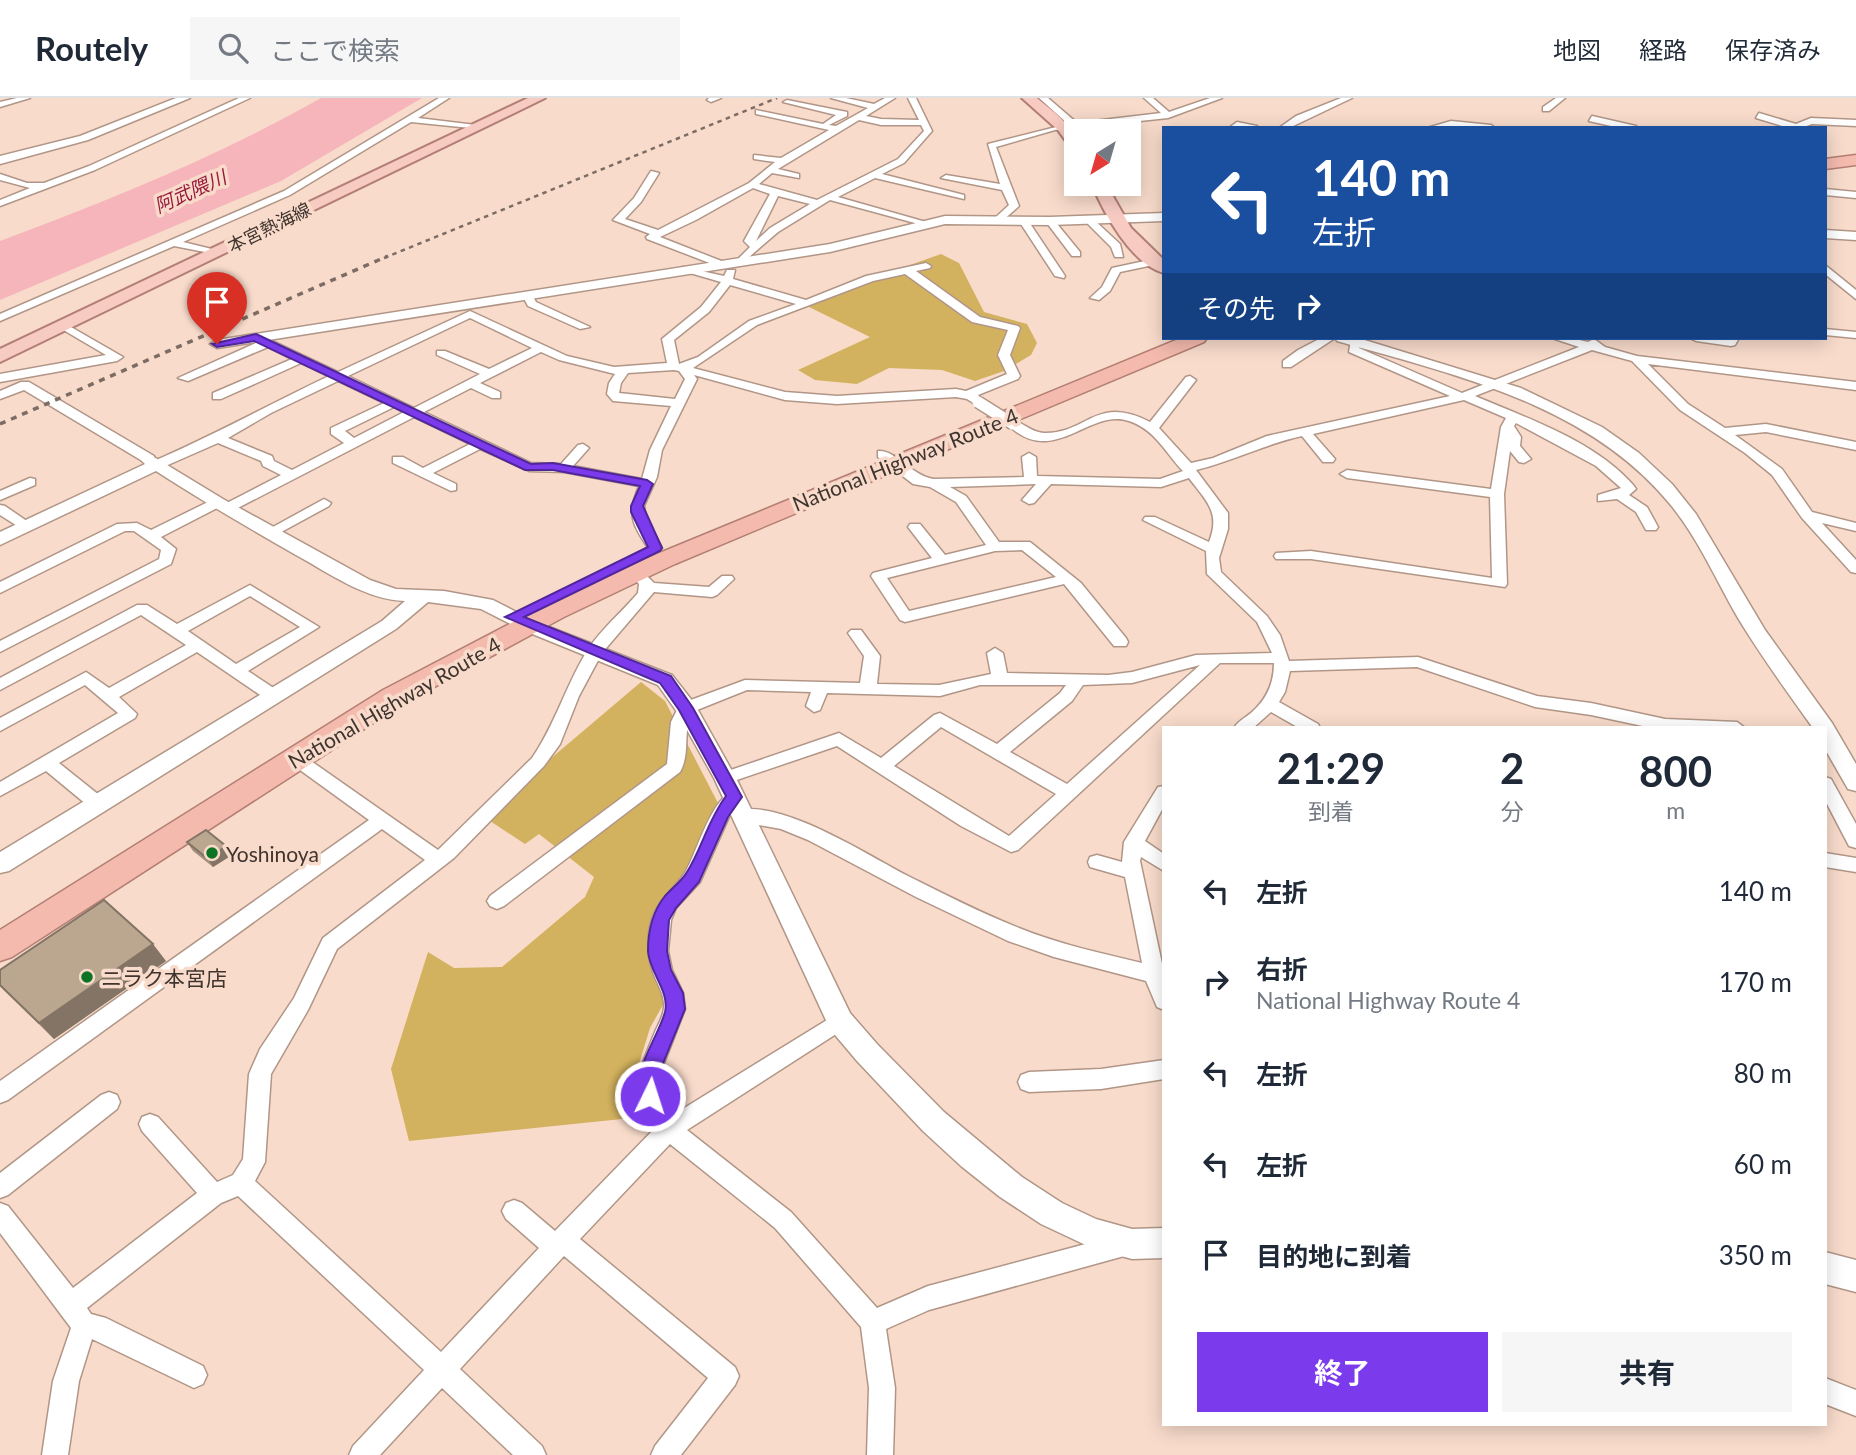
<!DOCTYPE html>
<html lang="ja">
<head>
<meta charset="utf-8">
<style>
	body { margin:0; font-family:Lato,"Noto Sans JP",sans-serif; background:#f6f6f7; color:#1f2937; height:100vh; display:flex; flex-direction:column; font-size:26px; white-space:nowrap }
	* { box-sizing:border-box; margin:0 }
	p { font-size:23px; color:#747a83 }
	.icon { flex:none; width:38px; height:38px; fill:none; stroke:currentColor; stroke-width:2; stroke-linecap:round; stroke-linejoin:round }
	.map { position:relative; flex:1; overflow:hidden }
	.sheet { position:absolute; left:1162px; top:628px; width:665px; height:700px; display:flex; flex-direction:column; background:#fff; border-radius:0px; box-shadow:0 4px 18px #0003 }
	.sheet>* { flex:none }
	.top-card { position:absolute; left:1162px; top:28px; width:665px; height:214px; border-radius:0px; box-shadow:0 4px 18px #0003; background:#1a4fa0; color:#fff; overflow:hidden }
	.needle { width:46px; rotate:217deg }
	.tools { position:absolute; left:1064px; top:21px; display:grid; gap:14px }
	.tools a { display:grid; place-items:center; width:77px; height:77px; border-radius:0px; background:#fff; box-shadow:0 4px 18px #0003; font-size:35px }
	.pin { position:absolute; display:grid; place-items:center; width:60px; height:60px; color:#fff; margin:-72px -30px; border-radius:50% 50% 50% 0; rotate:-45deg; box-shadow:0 0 7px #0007 }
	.pin .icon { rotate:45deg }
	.me { position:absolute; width:77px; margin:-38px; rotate:4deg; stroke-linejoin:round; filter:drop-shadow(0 0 5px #0008) }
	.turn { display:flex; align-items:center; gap:24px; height:147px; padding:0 35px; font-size:32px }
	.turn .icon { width:91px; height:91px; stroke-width:2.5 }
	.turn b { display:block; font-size:49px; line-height:60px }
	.then { display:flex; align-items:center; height:66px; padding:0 35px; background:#0003; gap:14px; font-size:26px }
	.eta { display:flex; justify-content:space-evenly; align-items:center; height:119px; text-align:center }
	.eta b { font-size:42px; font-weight:700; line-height:49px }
	.button { display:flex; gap:14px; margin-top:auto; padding:14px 35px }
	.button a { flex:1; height:80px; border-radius:0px; background:#7c3aed; color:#fff; font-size:28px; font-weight:700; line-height:80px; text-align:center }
	.button a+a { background:#f6f6f7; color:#1f2937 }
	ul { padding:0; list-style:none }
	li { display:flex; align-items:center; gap:21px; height:91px; padding:0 35px }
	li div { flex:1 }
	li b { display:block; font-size:26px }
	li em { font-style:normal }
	header { display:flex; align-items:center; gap:42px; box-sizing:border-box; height:98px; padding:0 35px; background:#fff; border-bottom:2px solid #e0e1e3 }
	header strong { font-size:33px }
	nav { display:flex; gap:38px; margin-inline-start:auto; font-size:24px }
	.search { width:490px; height:63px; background:#f6f6f7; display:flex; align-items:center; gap:18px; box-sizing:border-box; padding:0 24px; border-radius:0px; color:#747a83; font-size:26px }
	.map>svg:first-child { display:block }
	.green { fill:#d3b25f }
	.water { fill:#f6b4bb }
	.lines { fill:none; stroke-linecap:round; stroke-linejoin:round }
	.minor-casing { stroke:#b19687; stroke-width:3 }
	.tertiary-casing { stroke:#b19687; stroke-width:3 }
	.primary-casing { stroke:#b37f74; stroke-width:4 }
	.trunk-casing { stroke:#b37f74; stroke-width:3 }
	.minor { fill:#fff; fill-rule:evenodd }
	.tertiary { fill:#fff; fill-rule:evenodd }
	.primary { fill:#f7cbc2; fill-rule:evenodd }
	.trunk { fill:#f4baae; fill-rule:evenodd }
	.rail-far1 { stroke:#7d6c63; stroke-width:2.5; stroke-dasharray:4.5 4.5; stroke-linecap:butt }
	.rail { stroke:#7d6c63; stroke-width:3.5; stroke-dasharray:6 6; stroke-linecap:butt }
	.minor-bridge-casing { stroke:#b19687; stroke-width:14; stroke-linecap:butt }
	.minor-bridge { stroke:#fff; stroke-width:11 }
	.wall { fill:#a18f7c }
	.shaded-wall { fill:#837465 }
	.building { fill:#bba690; stroke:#837465; stroke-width:2 }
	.route { fill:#7c3aed; stroke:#51269a; stroke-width:2 }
	.poi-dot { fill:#0d7325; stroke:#f8dbcb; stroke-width:2.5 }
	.labels { text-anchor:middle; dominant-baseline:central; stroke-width:7; stroke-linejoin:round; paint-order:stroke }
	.far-street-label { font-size:18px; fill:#3f342e; stroke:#f8dbcb }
	.far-water-label { font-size:19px; font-style:italic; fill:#971a3d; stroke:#f8dbcb }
	.street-label { font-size:21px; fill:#3f342e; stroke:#f8dbcb }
	.poi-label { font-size:21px; fill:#3f342e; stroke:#f8dbcb; text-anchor:start }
</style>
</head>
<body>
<header>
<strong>Routely</strong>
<div class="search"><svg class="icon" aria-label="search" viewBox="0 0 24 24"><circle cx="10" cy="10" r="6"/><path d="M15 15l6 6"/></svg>ここで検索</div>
<nav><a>地図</a><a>経路</a><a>保存済み</a></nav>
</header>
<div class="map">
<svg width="1856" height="1357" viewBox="0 0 1856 1357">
	<rect width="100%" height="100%" fill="#f8dbcb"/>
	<g class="green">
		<path d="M941,156L959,165L984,214L1027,226L1037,245L1031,257L1004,273L975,283L942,272L889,270L857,286L815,282L798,272L870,239L807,208L859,185Z"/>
		<path d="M641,584L665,603L718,705L687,775L658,807L649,841L664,905L650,930L622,1021L409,1043L391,971L428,854L454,870L502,869L585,799L594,779L539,736L525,746L487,721L536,673Z"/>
	</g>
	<path class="water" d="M321,0H422L281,83L0,202V143C110,102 219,58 321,0Z"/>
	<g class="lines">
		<defs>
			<g id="minor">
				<path d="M17,0H30L0,9V4Z"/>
				<path d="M239,0H250L95,72L0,108V102L30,90L0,82V76L27,85H44L89,68Z"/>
				<path d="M439,0H449L418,20L484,28L480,31L411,24L290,97L183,144L220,153V157L174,148L0,223V216L284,93Z"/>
				<path d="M709,0H721L711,4L707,2Z"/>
				<path d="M831,0H846L874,6L885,0H895L866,18L881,21L919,22L908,0H916L932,33L904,65L882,76L964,97V101L875,80L838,99L926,124V128L830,102L778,134L741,166L736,163L750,149L744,143L770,96L753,90L696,122L660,139L724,164L725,166L720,169L647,141L646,139L650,136L613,122L634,100L651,73L659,75L641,104L625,121L658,132L749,85L775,64L754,61V57L781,60L829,32L756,16V12L823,26L836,17L783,4L787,2L847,14V18L829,27L836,28L868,10ZM859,22L881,27H921L924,33L898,61L817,102L759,86L772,75L799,80V76L778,71ZM778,98L810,106L770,130L756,143Z"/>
				<path d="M1039,0H1048L1077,25L1161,15L1144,0H1153L1169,14L1210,0H1222L1168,20L1055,32L996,49L1019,108L1002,123H996V119L1009,107L1002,92L941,80L946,77L1000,86L988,46L1068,26Z"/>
				<path d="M1341,0H1352L1289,30H1279L1296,18Z"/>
				<path d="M1556,0H1565L1549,13H1543V9Z"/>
				<path d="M1759,15L1796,26L1811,20L1856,22V28L1812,26L1801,30H1789L1756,20Z"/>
				<path d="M1592,18L1636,28L1637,30H1620L1589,23Z"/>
				<path d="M1451,23L1491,27L1495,30H1427Z"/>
				<path d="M1237,24L1257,28L1258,30H1229Z"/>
				<path d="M1825,91L1856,94V100L1825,97Z"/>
				<path d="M1024,120L1027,121L1065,178L1064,180L1055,178L1019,123Z"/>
				<path d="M1086,120H1092L1120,146L1123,159H1115L1111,149L1086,124Z"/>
				<path d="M1047,121H1053L1080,154V158H1072L1047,125Z"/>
				<path d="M1154,161L1158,162V166L1120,174L1110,193L1099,202L1090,200L1102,189L1112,170Z"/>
				<path d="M926,165L931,168L930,170L916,173L980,219L1018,228L1020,230L1010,257L1020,278L1018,281L978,297L984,304L978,308L967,301L956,299L837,306L785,302L694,277L697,281L662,352L657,379L644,408L646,420L662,450L660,453H650C633,427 626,418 639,388L564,374L529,373L480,351L433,375L456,386V392L451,393L393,365V359H403L423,370L470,346L414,319L232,413H222L221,408L161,439L176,451L171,466L0,554V543L159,461L161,452L134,433H125L0,495V484L117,426L137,425L151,432L212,402H222L223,407L281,377L263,368L261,363L218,345L161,370H151V364H144L24,292L0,301V293L21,284H29L154,358V363C214,337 270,306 329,278L301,265L221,301H213V295L292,261L268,249L188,283L178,280L258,244L252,241V237H260L338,274L470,213L567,258L614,269L667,265L662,241L701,209L721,184L683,173V169L724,178L727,172H735L733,181L806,202L866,178ZM905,176L972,224L1008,232L998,257L1007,276L966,293L956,291L837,298L785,294L693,270L757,227L873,183ZM730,187L796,206L749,223L698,259L679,266L674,242L709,214ZM470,220L532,250L489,271L445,253H437V257L480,276L414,310L348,278ZM541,254L559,262L615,276L609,285L607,296L613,303L671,308L650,352L642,381L573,368L589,350L583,346L578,347L561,366L531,365L424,314L471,290L492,300H500V294L480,285ZM674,272L679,273L685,281L675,301L619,295L621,285L628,275ZM338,283L384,305L331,330V336L344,345L292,372L274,363L272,358L228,340L271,315ZM394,309L404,314L354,340L345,333Z"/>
				<path d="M1825,167L1856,192V201L1825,176Z"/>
				<path d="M527,194L531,195L536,204L590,229L580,231L528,208L522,197Z"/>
				<path d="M64,225L123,259L117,263L0,284V276L106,257L60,230V226Z"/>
				<path d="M1825,231L1856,234V240L1825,237Z"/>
				<path d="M1321,240H1335L1291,269H1283V263L1298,252Z"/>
				<path d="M1552,240H1571L1588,244L1594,241L1605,249L1637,258L1856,284V292L1648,266L1688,306L1725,330L1766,326L1856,344V352L1766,334L1735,337L1782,371L1812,414L1856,425V433L1822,425L1856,462V475L1851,474L1802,420L1772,377L1745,355L1680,312L1632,263L1592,252L1475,298C1529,321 1595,343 1634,388L1636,391L1629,397L1647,409L1658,429L1656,432H1646L1636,414L1617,401L1598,403V397L1621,390L1596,368L1516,325L1514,328L1521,339L1520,348L1531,361L1524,365L1519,364L1510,353L1504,396L1507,486L1505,489L1311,461H1276L1274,458L1276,455L1311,453L1492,480L1490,399L1347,380L1340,376L1347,372L1491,391L1501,329L1506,320L1464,302L1313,336L1335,361L1333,364H1323L1302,338C1265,346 1233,363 1196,372L1228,415V431L1219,460L1221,474L1267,518L1280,537L1289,563L1418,559L1537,598L1591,605L1665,621L1737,624L1745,630H1652L1591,617L1535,609L1417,569L1290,573L1285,594L1279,604L1318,626L1320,630H1299L1271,614L1253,630H1234C1238,623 1245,620 1251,615C1267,601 1274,585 1274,565H1220L1018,752L1011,754L961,728L837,648L725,686L719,684L716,680L719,676L839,635L881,660L934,617L940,615L997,646L1060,595L1066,587H980L940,598L827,595L820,612L814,614L806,608L811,594L747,592L692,614C682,633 691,655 680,674L504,808L497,811L490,808L487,803L490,798L667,666L671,624L680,606L745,582L860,585L864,558L848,535L851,532H861L880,558L877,586L939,587L991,576L987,555L995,550L1003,555L1007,575L1108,577L1132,574L1196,557L1272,555L1257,524L1207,476L1206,453L1143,422L1145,419H1155L1209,444C1221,414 1206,403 1189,380L1161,389L1051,386L1034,405L1029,406L1022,402L1036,386L950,389L966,398L999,444H1030L1081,485L1126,540L1128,544L1126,548H1114L1064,486L905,524L900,522L871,478L873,475L932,460L908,429L910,426H920L945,457L986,447L956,404L930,389L913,386L878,359V353C895,351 912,378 934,381L1024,379L1022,359L1029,355L1036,359L1037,378L1160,381L1183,373C1167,357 1156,332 1129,323C1089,309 1053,372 1007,326L1013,322C1023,325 1033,335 1044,335C1088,336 1095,296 1150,324L1186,279L1190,278L1196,282L1159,330L1191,365L1213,360L1267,338L1450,298L1349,254L1351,242H1359V250L1462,295L1579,249ZM1022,452L1056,479L909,513L887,480L995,453ZM1200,567L1067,686L1010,654L1072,603L1083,587L1132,585ZM941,629L1056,696L1009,738L894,668Z"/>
				<path d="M1690,240H1739L1735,247L1731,248L1696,243Z"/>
				<path d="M30,380L35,381V387L0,402V393Z"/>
				<path d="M324,401L331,405L329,408L274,438H264L262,435Z"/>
				<path d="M0,407L5,408L34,428L32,431H22L0,417Z"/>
				<path d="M636,471L641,472L654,485L709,489L722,478H732L734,481L717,497L712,499L654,494L602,555L579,598L560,646L544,668L454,760L337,851L308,912L271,976L265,1064L255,1083L441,1254L539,1150L506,1121L502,1113L506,1105L514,1102L522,1105L555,1133L656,1029C631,986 637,978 655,934C658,927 664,917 664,909C665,896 657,886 653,874C647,858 647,836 652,821C659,800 676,790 686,773C697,755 715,687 740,694L743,699L729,719L700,784L676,810L671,822L668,853L672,872L683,895L685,911L661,973V996L673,1017L840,914L847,917L850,923L847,929L687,1032L791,1114L877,1210L928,1188L1127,1135L1135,1139L1139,1147L1135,1155L929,1212L886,1231L895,1290L893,1357H867L869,1290L861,1229L775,1130L670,1046L580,1141L735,1269L739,1278L735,1287L681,1357H651L655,1348L708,1280L564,1158L460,1271L542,1348L546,1357H513L442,1290L380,1357H349L353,1348L424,1272L238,1098L221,1105L87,1210L91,1216L106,1220L203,1268L207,1277L203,1286L194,1290L92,1241L79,1283L68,1357H42L53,1283L71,1230L0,1135V1105L8,1108L73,1190L197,1095L142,1033L139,1026L142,1019L150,1016L158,1019L217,1084L233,1077L243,1061L249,976L260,951L294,900L323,840L425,762L382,731L8,1002L0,1005V983L369,722L289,664L286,660L289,656H301L438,752L440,750L532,660C555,627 566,587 587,553C600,532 622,514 638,495L639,486L629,475Z"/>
				<path d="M250,487L319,529L248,573L278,593L280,597L278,601H266L197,554L119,599L137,616L135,620L59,665L104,701L107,706L104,711H92L46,673L0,698V684L118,615L85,587L0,633V620L86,574L109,590L186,547L141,517L0,592V580L137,507H147L177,526ZM250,498L300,529L236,566L188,533Z"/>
				<path d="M1825,679L1831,681L1856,726V750L1849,748L1825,702Z"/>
				<path d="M1164,688V708L1145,743L1164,756V773L1141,759L1140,763L1164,875V912L1157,909L1146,883L1054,859L1008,843L916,799L808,742L781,731L737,723L734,718L737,713C780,700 869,758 908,778C944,796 981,815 1019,830C1058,846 1101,855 1142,865L1125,779L1090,769L1088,764L1090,759L1097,757L1122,764L1124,744L1158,689Z"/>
				<path d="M1825,755L1856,760V774L1825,769Z"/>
				<path d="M1164,962V981L1101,991L1029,994L1021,991L1018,984L1021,977L1029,974L1101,971Z"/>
				<path d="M109,994L117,997L120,1004L117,1011L8,1097L0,1100V1075L101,997Z"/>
				<path d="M1825,1280L1856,1292V1318L1825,1306Z"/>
			</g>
			<g id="tertiary">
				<path d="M176,0H190L88,42L0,66V58L80,38Z"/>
				<path d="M1164,115V123L1050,127L945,126L830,154L217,250L210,246L217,242L830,146L945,118L1050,119Z"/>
				<path d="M1825,132L1856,134V142L1825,140Z"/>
				<path d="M1335,240H1358L1521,290L1602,329L1639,355L1672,386L1696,416L1765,532L1832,625L1856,666V693L1848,691L1825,651V630H1813C1787,594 1761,558 1738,520C1716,482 1698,440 1670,406C1588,306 1455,277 1337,243Z"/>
				<path d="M149,356L223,401L370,482L396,491L444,493L493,502L534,523L672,577L694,605L736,680L850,915L877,946L944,1014L1022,1079L1062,1105L1096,1121L1132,1131L1164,1130V1160L1132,1161L1092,1150L1041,1126L1000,1099L961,1068L923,1033L857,963L830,931L714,680L677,614L658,587L520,531L481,511L428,504L396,531L9,773L0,775V754L382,523L405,503C366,502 329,475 296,457C249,430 202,403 156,373L0,447V434L145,366L140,361Z"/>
				<path d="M1825,1154L1856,1162V1194L1825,1186Z"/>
			</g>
			<g id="primary">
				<path d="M528,0H545L0,264V251Z"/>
				<path d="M1022,0H1037C1054,15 1076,27 1076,51L1071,50L1058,32Z"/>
				<path d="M1092,86H1106L1131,130L1164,162V175C1132,167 1103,114 1092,86Z"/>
			</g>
			<g id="trunk">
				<path d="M1856,57V67L1825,71V61Z"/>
				<path d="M1181,240H1207L1204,244L675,466L564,519L403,606L12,859L0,863V832L383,592L546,507L657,456Z"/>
			</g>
		</defs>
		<use href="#minor" class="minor-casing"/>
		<use href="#tertiary" class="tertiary-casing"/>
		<use href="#primary" class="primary-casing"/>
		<use href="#trunk" class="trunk-casing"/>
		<use href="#minor" class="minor"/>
		<use href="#tertiary" class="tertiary"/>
		<use href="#primary" class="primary"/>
		<use href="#trunk" class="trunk"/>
		<path class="rail-far1" d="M384,160L777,0"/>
		<path class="rail" d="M0,326L388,158"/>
		<defs>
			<path id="minor-bridge" d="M978,304L1013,326"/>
		</defs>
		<use href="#minor-bridge" class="minor-bridge-casing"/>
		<use href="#minor-bridge" class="minor-bridge"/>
	</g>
	<g class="wall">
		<path d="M187,744L232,757L213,769L193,753Z"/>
		<path d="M166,863L54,941L0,888V872Z"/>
	</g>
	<g class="shaded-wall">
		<path d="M226,748L232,757L213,769L208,761Z"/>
		<path d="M153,846L166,863L54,941L39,925Z"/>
	</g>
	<g class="building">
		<path d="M206,732L226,748L208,761L187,744Z"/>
		<path d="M104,802L153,846L39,925L0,887V872Z"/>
	</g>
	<path class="route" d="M256,236L531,366L553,365L647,382L653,386L643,408L662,450L660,453L524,519L671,578L693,610L742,699L728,719L699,784L676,810L669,822L667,853L671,872L683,895L685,911L660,973V998L658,1005L650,1007L643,1005C629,974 657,943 665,914C670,893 649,874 648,853C648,834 653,813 665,798C672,790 682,783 687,774C702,750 708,722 726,698L679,612L660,585L505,519L648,449L631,414V408L640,388L553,372H525L254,243L217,249L212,246Z"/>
	<g class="poi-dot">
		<circle cx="212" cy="755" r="7"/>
		<circle cx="87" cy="879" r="7"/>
	</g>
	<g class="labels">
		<g class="far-street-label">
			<text transform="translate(269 129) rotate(-26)">本宮熱海線</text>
		</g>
		<g class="far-water-label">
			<text transform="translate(190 93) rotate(-24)">阿武隈川</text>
		</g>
		<g class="street-label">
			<text transform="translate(905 361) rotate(-22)">National Highway Route 4</text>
			<text transform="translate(394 604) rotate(-30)">National Highway Route 4</text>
		</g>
		<g class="poi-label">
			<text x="226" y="755">Yoshinoya</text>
			<text x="101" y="879">ニラク本宮店</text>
		</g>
	</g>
</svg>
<div class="tools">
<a><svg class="needle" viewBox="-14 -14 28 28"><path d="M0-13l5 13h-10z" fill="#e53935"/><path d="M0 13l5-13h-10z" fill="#747a83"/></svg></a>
</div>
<div class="pin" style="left:217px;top:246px;background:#d93025"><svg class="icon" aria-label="arrive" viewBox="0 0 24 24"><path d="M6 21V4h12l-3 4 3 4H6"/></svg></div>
<svg class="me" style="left:650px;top:998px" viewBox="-20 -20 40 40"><circle r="17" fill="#7c3aed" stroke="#fff" stroke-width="3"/><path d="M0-11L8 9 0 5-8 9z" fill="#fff"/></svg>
<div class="top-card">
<div class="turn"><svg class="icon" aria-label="left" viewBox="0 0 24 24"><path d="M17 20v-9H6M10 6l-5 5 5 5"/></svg><div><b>140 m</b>左折</div></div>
<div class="then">その先<svg class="icon" aria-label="right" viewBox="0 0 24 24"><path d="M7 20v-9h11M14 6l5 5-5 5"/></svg></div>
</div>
<section class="sheet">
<div class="eta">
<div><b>21:29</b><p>到着</p></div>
<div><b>2</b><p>分</p></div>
<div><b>800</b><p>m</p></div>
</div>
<ul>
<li><svg class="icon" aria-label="left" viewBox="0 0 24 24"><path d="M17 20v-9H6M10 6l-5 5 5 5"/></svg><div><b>左折</b></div><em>140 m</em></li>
<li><svg class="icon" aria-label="right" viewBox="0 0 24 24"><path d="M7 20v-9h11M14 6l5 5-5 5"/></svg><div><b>右折</b><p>National Highway Route 4</p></div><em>170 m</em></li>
<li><svg class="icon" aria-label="left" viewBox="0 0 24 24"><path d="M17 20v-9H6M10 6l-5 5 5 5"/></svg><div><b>左折</b></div><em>80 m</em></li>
<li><svg class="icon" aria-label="left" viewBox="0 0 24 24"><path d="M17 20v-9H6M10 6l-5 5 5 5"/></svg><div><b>左折</b></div><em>60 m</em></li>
<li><svg class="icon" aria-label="arrive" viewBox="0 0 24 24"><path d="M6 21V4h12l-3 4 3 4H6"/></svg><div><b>目的地に到着</b></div><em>350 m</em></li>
</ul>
<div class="button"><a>終了</a><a>共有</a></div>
</section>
</div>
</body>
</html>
